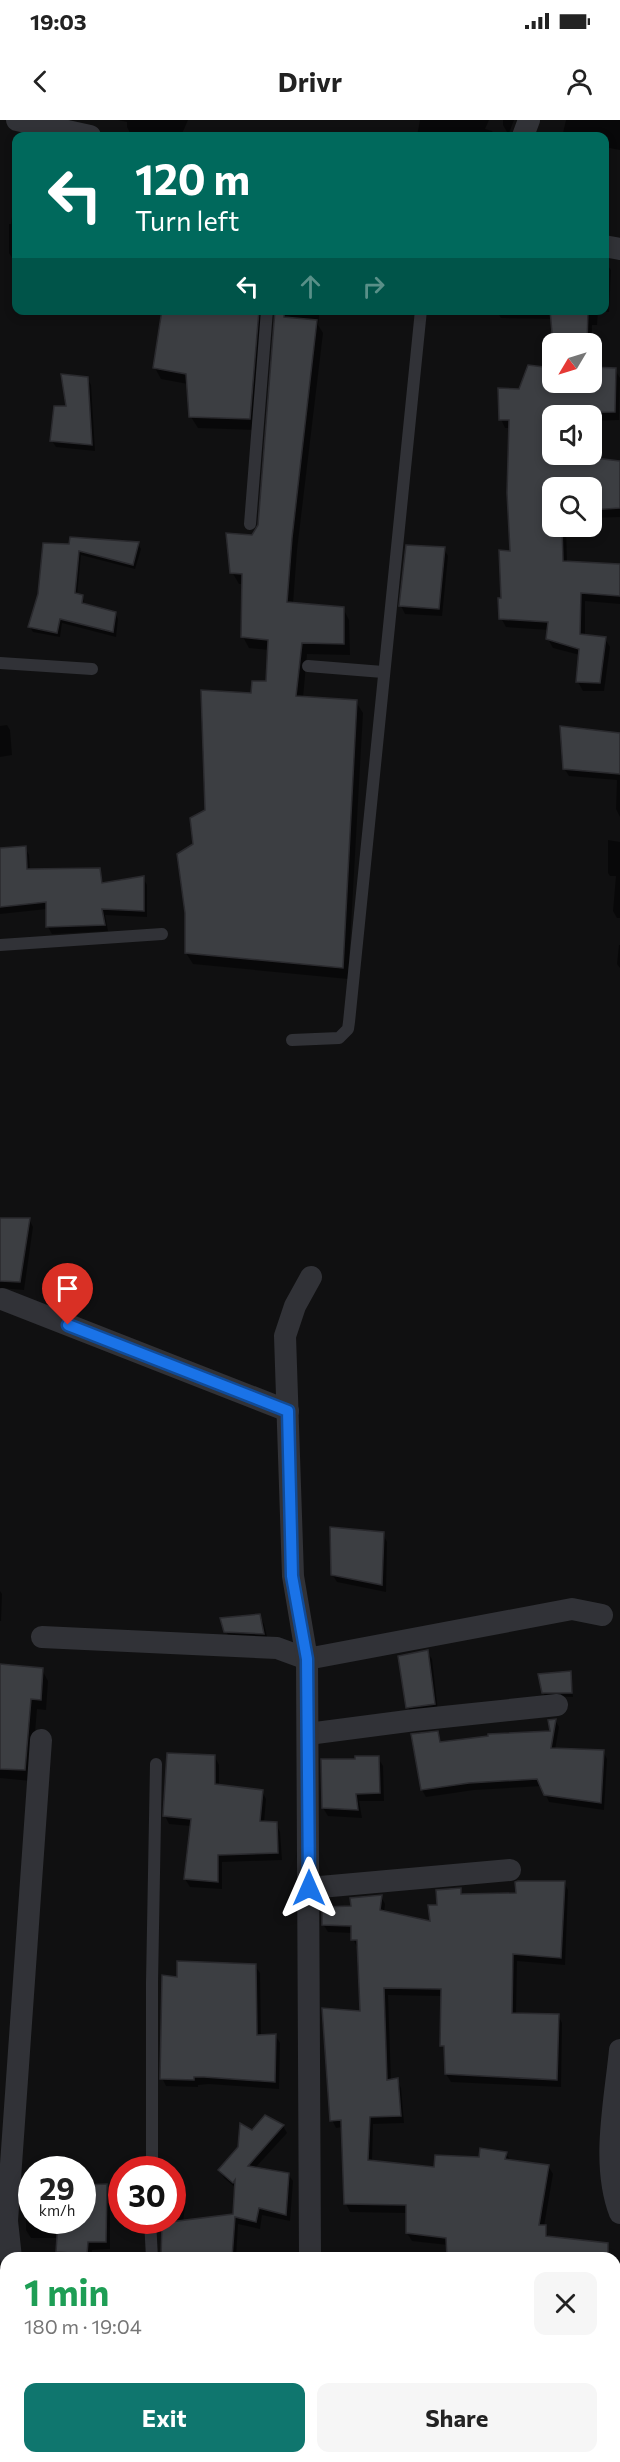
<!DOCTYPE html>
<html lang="en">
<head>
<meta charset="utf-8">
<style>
	body { margin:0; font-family:Commissioner,sans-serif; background:#f6f6f6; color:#222; height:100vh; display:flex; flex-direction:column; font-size:22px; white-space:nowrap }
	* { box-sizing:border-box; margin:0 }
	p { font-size:20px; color:#767676 }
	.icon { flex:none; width:33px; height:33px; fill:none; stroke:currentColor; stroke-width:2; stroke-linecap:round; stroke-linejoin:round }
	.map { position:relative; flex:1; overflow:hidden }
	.panel { position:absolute; left:0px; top:2132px; width:621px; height:212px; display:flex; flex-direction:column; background:#fff; border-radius:18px 18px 0 0; box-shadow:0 3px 9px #0003 }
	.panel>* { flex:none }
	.banner { position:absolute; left:12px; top:12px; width:597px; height:183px; border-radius:12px; box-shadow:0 3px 9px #0003; background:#00695c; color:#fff; overflow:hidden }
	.needle { width:39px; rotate:232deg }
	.tools { position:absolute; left:542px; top:213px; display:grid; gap:12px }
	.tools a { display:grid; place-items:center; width:60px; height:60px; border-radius:12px; background:#fff; box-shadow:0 3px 9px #0003; font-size:30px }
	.speed { position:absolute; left:18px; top:2036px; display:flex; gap:12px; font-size:30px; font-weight:700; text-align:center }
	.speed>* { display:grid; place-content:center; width:78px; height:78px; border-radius:50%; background:#fff; box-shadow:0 3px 9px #0003; line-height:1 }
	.speed small { font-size:15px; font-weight:400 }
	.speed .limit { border:9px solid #d22; background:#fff; color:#111 }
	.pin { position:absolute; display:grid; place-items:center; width:51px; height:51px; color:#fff; margin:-62px -26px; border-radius:50% 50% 50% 0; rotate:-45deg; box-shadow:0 0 6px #0007 }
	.pin .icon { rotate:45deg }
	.me { position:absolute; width:66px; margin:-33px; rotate:0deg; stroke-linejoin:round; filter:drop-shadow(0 0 4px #0008) }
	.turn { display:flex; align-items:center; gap:21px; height:126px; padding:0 24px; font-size:27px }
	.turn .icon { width:78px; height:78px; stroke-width:2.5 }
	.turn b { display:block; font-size:42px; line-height:51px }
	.lanes { display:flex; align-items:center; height:57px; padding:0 24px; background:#0003; justify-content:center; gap:30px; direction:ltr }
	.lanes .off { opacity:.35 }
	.round { display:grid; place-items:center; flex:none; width:63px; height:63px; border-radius:12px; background:#f6f6f6 }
	.overview { display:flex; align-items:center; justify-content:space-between; height:102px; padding:0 24px }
	h1 { font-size:36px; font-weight:700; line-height:45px; color:#1e9e55 }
	.cta { display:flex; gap:12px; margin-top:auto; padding:12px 24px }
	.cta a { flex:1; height:69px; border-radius:12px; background:#0f766e; color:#fff; font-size:24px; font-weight:700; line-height:69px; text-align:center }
	.cta a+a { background:#f6f6f6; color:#222 }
	.status { display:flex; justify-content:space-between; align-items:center; height:42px; padding:0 30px; background:#fff; direction:ltr }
	.status svg { height:16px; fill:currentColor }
	header { display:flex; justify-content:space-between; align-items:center; height:78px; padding:0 24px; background:#fff; font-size:27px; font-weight:700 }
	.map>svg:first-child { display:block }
	.shadow { fill:#0007 }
	.building { fill:#3c3e42; stroke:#2a2a2e; stroke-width:1.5 }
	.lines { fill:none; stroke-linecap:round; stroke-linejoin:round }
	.service { stroke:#313237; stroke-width:12 }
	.minor { stroke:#313237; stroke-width:22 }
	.route-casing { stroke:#114b97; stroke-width:15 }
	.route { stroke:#1a73e8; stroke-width:10 }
</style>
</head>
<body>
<div class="status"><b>19:03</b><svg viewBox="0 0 49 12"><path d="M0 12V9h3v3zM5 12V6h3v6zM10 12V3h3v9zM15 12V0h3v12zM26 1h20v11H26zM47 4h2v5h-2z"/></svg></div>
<header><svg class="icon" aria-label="back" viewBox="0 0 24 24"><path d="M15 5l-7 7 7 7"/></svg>Drivr<svg class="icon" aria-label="person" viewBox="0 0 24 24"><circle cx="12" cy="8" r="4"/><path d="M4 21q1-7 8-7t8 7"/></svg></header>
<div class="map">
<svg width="620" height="2342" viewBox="0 0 620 2342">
	<rect width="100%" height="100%" fill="#101011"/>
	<g class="shadow">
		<path d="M118,0H188L181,16H136L131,15L127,7V2Z"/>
		<path d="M420,0H489L485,9L492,11L495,16H417Z"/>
		<path d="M503,0H514L509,13L507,12L503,5Z"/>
		<path d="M566,0H620V30L604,27V16H565L563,13Z"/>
		<path d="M317,14H356L372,16H317Z"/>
		<path d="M16,70V144L9,133V104H11Z"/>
		<path d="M604,141L611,150L609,192L598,191L597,205H592L591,249L615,250L620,258L619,300L591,301V296H552L548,334L620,343V397L591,398V368H552V406H566L567,443L620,445V484L585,481V516L605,519L610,527L604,571H583L578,562L580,535L553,528L548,519L549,510L506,507L501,498L512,433L510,308H505L501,299L520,271L552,249V262H591V224H555L553,199L501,198L496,190H604Z"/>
		<path d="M76,190H104V194Z"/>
		<path d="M164,190H320L318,205L323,213L297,430L293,484L343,488L349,500L350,535L307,534L303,578L356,582L363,593L348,859L193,844L186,833L195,725L252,575L268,562L269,530L249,528L243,517L244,464H239L232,452L260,406L277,193L269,194L256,310L198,308L191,297L188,264L161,259L155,248Z"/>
		<path d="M87,258L91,265L95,331L56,327L52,321L68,287Z"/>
		<path d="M138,424L141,429L135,449L81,435L77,475L82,476L85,486L115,493L118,499L116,517L62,503L60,517L33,512L30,507L70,426Z"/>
		<path d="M444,429L448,436L442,496L405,494L401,486Z"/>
		<path d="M7,605L10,610L12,635L0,637V606Z"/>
		<path d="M620,615V697L616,689L617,660L569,656L564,648Z"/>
		<path d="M608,720L620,722V798H617L613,791L616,756H610L608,753Z"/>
		<path d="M25,728L29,735L30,751L99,750L104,765L143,758L147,765V797L105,795L108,811L52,814L48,807L47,789L0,794V730Z"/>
		<path d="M619,825H620V848L617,844Z"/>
		<path d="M0,1099H29L33,1107L24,1170L0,1168Z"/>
		<path d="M383,1414L387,1422L386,1472L337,1462L332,1454Z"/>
		<path d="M0,1471L2,1474L1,1501H0Z"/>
		<path d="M259,1496L264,1504L268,1521L230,1519L226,1511Z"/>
		<path d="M427,1532L432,1539L438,1592L412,1595L408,1587Z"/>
		<path d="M0,1546L42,1550L48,1561L46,1590L37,1589L31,1661L0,1658Z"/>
		<path d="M570,1552L573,1577L545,1576L543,1572Z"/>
		<path d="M555,1600L559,1607L555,1630L603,1631L607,1639L604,1690L549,1682L542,1666L474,1670L426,1677L422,1670L413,1615L437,1613L442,1623L552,1613Z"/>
		<path d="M215,1637L219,1645V1665L262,1671L266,1679L264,1703L276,1704L280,1712L282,1740L222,1742V1769L190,1767L185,1759L191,1706L169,1704L165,1696Z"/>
		<path d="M378,1638L383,1646L384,1681H359L362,1698L328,1696L323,1688V1640Z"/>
		<path d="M564,1762L568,1770L565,1845L517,1841L516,1894L558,1895L562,1903L561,1967L451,1962L446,1954L445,1931L442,1925V1876L388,1875L391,1961L397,1960L401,1968L404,2003L373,2004L372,2042L435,2049L506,2034L511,2041L548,2046L553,2054L544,2106L549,2118L448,2125L412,2121L407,2113V2093L350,2092L346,2084L343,2007L336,2008L332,2000L362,1893L357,1827L353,1819V1813L328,1812L323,1804L352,1788L381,1777L385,1784L384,1793L431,1803L439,1787L460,1770L464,1776L517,1775Z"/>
		<path d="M255,1846L260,1853L261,1916L275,1915L280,1923L279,1969L209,1964L198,1965V1967L166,1966L162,1958L179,1859Z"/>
		<path d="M283,2006L287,2013L255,2048L288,2054L293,2061L290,2101L262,2095L260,2109L238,2104L236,2138H162L163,2106L158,2100H172V2069L182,2070L186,2078L183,2102L234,2096L236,2068L224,2058L220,2050Z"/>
		<path d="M106,2066L110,2074V2129L92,2130L91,2138H61L57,2131L58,2118H31L26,2110V2074H32V2100H82Z"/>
		<path d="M615,2263H620V2342H600L599,2337H615Z"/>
		<path d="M83,2337H134L137,2342H80Z"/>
		<path d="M253,2337H328L253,2342Z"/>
	</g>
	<g class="building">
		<path d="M162,190H259L250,299L189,297L186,254L153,248Z"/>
		<path d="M275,190H284V197L317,200L292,418L287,482L344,487V524L302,523L296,576L357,580L343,848L185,833V793L177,734L193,724L190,698L205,690L201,570L251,573L252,561H266L268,520L241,517L242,454L230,453L226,413L252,415L258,405Z"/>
		<path d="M550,190H588L587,224H553Z"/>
		<path d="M528,245L552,248V262H591V247L616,248L615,292L548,293L543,332L620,341V388L591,390V368H552V406H562L563,441L620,444V476L581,473L580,514L606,517L600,563L576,562L579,529L546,519L548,502L499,499L498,478H501L499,430L510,431L507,373L509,300H499L498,268L519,269Z"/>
		<path d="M61,254L88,257L92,325L50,321L54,286H66Z"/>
		<path d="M70,417L139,422L133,445L79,431L75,473L83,475L82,483L116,492L113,512L60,499L57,513L28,507L38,474L43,423L69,424Z"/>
		<path d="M406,425L445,427L439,489L399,486Z"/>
		<path d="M560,606L620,613V654L563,649Z"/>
		<path d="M26,726L27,749L100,748L102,763L144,756V791L102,789L105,805L46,807V782L0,787V728Z"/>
		<path d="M0,1098H30L20,1162L0,1161Z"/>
		<path d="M330,1407L384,1412L382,1465L331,1455Z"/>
		<path d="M260,1494L264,1514L224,1512L220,1498Z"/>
		<path d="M428,1530L435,1584L406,1588L398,1536Z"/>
		<path d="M0,1544L43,1548L41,1580L31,1579L25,1650L0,1649Z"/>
		<path d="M571,1551L572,1573H542L538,1554Z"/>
		<path d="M556,1599L551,1628L604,1630L601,1683L544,1675L537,1659L469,1663L421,1670L411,1614L438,1611L440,1622L488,1616V1614L550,1611L548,1600Z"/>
		<path d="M167,1633L215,1635V1664L263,1670L260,1701L277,1702L278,1733L218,1735V1762L184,1759L191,1699L163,1696Z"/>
		<path d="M355,1636H379L380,1673L356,1674L358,1690L322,1688L321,1639H355Z"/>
		<path d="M518,1761H565L561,1838L513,1834L512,1893L559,1894L557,1960L445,1954L444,1926H440L441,1869L384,1868L387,1960L398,1958L401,1996L370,1997L368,2040L434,2047L435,2035L479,2037L480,2028L507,2032L505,2039L549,2045L539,2105H546V2116L608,2123V2138H447L446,2118L406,2113V2085L344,2084L341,2000L330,2001L322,1888L360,1891L357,1820H351V1806L322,1805V1787L351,1786L350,1778L382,1775L380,1790L430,1801L428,1785H437L436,1770L461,1768V1774L516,1773L515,1762Z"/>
		<path d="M177,1841L256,1844L257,1915L276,1914L275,1962L204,1957H194V1960L160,1959L162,1855L177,1857Z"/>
		<path d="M265,1995L284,2005L248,2046L289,2053L286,2095L259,2088L256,2102L235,2097L232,2138H161L162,2103L233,2094L235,2060L233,2063L218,2050L238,2027L240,2003L252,2010Z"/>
		<path d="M107,2064L106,2122H88L87,2134L56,2132L58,2100H82V2065Z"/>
	</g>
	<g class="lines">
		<g class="service">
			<path d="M250,404L267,190"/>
			<path d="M0,543L92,549"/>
			<path d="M308,546L383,552"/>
			<path d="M0,825L162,814"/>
			<path d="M292,920L339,918L348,909L349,902L421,190"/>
			<path d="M152,2049V1863L156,1644"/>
			<path d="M150,2100L152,2138"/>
		</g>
		<g class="minor">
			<path d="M17,0L90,16"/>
			<path d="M523,16L529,0"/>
			<path d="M604,126L620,129"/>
			<path d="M2,1179L288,1291"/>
			<path d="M42,1517L277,1528L307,1539L572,1489L602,1495"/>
			<path d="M308,1614L415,1600L557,1585"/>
			<path d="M309,1768L510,1750"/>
			<path d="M620,1930C615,1982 601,2044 620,2093"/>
			<path d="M11,2138L7,2101L41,1620"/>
			<path d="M310,2138L307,1539L293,1456L285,1216L295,1186L311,1157"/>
			<path d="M0,2166L6,2165"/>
			<path d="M615,2172H620"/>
			<path d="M155,2337V2342"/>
		</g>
	</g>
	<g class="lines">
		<defs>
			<path id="route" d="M68,1205L288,1291L292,1456L307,1539L309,1768"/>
		</defs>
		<use href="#route" class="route-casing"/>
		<use href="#route" class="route"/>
	</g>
</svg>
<div class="tools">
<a><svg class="needle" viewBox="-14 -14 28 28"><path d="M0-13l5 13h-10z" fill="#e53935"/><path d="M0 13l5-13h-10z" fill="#767676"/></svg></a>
<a><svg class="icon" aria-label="sound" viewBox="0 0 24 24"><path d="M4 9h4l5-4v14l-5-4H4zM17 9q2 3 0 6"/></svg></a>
<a><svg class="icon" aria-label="search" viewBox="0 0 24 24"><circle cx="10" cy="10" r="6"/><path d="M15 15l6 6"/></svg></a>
</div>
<div class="speed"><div>29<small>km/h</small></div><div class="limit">30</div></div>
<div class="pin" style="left:68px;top:1205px;background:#d93025"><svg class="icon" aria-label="arrive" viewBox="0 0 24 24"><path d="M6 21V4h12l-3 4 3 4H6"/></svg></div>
<svg class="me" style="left:309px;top:1768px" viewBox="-20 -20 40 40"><path d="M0-17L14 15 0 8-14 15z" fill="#1a73e8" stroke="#fff" stroke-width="4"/></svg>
<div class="banner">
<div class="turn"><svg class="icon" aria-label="left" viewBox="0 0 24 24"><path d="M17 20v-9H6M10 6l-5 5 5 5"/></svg><div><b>120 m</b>Turn left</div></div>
<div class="lanes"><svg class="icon" aria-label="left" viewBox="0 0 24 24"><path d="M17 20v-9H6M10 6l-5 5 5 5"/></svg><svg class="icon off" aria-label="ahead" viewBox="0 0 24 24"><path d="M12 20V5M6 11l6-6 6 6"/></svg><svg class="icon off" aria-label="right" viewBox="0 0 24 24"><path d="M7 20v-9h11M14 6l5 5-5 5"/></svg></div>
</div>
<section class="panel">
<div class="overview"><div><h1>1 min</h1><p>180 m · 19:04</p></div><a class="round"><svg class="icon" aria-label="close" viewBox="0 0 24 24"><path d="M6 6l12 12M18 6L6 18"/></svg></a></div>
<div class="cta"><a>Exit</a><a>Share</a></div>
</section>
</div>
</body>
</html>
